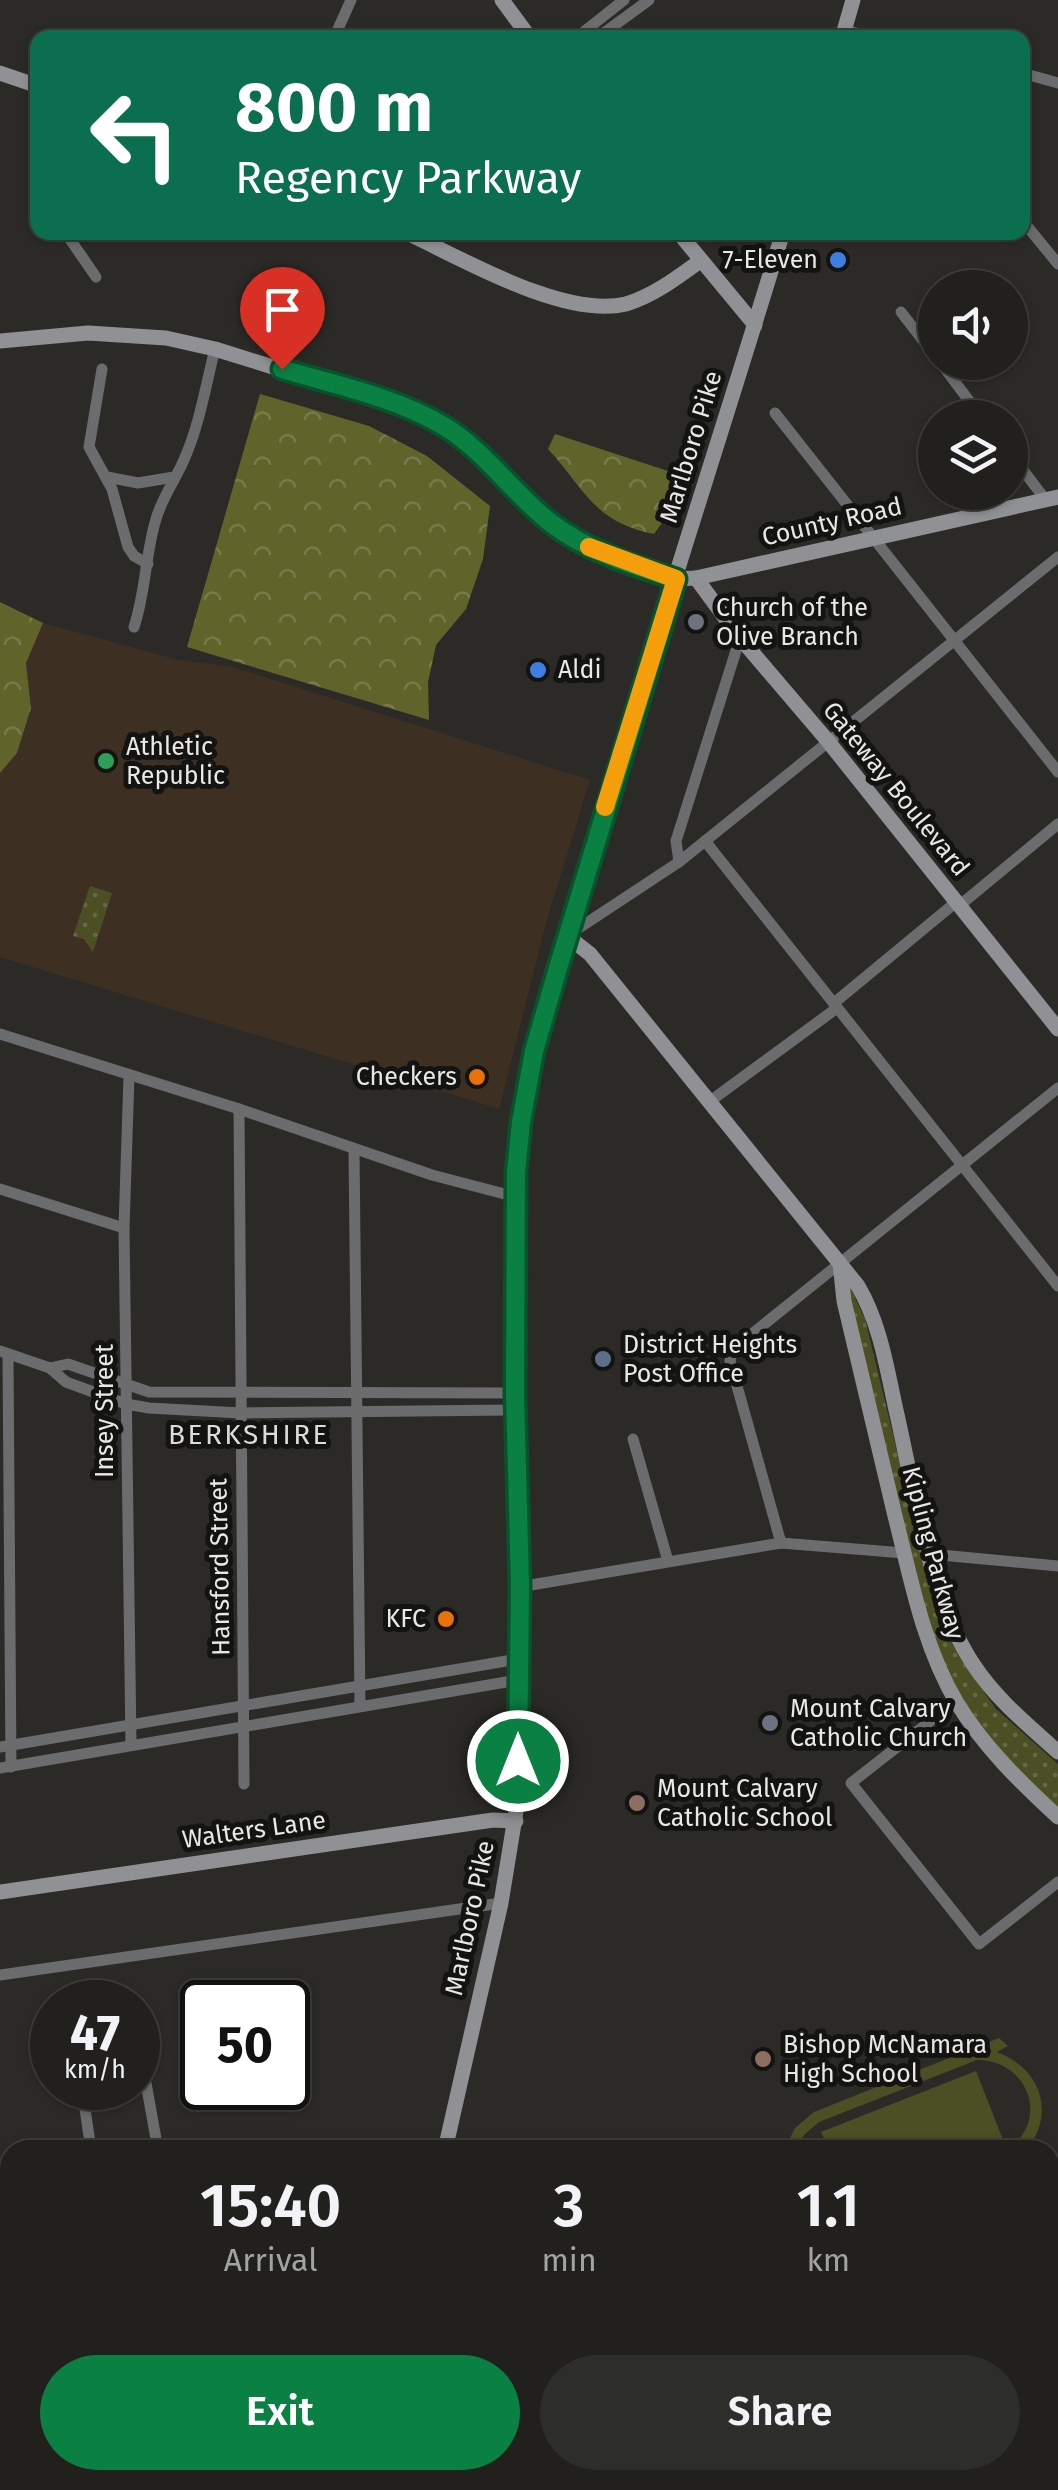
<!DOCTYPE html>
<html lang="en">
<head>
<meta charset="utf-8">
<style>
	body { margin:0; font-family:"Fira Sans",sans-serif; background:#2d2d29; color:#f1f3f6; height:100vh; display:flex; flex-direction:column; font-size:38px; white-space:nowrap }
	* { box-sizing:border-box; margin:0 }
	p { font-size:32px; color:#a2a3a3 }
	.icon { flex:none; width:55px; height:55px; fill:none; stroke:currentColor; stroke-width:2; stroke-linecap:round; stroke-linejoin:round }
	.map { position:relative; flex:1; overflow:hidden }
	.side { position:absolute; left:0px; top:2140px; width:1060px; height:350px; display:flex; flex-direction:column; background:#21201c; border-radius:30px 30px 0 0; box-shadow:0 2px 8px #0004,0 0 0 2px #3e3e3b }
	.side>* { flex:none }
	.guide { position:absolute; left:30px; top:30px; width:1000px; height:210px; border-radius:20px; box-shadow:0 2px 8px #0004,0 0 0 2px #3e3e3b; background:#0b6e4f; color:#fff; overflow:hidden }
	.controls { position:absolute; left:918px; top:270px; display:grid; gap:20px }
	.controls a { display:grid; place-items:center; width:110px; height:110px; border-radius:50%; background:#21201c; box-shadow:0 2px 8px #0004,0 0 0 2px #3e3e3b; font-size:50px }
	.speed { position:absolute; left:30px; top:1980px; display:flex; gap:20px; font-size:50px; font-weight:700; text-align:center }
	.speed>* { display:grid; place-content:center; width:130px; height:130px; border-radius:50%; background:#21201c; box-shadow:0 2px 8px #0004,0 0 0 2px #3e3e3b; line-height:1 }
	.speed small { font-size:25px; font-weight:400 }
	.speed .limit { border:5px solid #111; border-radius:15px; background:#fff; color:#111 }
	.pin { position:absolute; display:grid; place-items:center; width:85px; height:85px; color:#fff; margin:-102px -42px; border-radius:50% 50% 50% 0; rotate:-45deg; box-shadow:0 0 10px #0007 }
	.pin .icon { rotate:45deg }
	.me { position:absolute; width:110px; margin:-55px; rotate:0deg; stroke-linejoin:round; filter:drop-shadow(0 0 8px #0008) }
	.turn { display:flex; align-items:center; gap:35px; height:210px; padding:0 40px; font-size:45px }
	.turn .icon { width:130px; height:130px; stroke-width:2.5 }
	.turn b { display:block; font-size:70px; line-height:85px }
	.eta { display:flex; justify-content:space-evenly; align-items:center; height:170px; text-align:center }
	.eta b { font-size:60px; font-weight:600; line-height:70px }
	.action { display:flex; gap:20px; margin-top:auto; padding:20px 40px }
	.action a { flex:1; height:115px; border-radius:60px; background:#0b8043; color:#fff; font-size:40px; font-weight:600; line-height:115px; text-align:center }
	.action a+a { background:#2d2d29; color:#f1f3f6 }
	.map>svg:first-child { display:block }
	.commercial { fill:#3d2f22 }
	.forest { fill:url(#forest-crowns) }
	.park { fill:url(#park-dots) }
	.pitch { fill:#4c4f23 }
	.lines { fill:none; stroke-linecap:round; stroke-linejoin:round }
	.street { stroke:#6b6c6e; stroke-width:11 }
	.secondary { stroke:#8f9194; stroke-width:15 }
	.route-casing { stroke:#07532c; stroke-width:25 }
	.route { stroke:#0b8043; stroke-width:18 }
	.slow { stroke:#f59e0b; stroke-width:18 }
	.shop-dot { fill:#3f7fe0; stroke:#131311; stroke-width:4 }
	.worship-dot { fill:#6b7280; stroke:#131311; stroke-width:4 }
	.leisure-dot { fill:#2e9e5b; stroke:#131311; stroke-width:4 }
	.food-dot { fill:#e8710a; stroke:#131311; stroke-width:4 }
	.service-dot { fill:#5c6f8a; stroke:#131311; stroke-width:4 }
	.education-dot { fill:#8d6e63; stroke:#131311; stroke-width:4 }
	.labels { text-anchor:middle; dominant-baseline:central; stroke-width:10; stroke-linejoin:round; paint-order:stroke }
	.poi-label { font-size:25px; fill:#e9e8e5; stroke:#131311; text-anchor:start }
	.street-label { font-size:25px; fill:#e9e8e5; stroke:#131311 }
	.neighbourhood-label { font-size:28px; letter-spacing:2.5px; fill:#dedcd6; stroke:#131311 }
</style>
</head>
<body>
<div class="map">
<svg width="1058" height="2490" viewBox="0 0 1058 2490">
	<defs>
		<pattern id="forest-crowns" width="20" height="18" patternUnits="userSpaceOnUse" patternTransform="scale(2.5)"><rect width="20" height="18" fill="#60642a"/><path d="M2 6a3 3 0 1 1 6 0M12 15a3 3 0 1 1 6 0" fill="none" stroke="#777a49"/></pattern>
		<pattern id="park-dots" width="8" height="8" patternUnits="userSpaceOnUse" patternTransform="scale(2.5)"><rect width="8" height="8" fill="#4c4f23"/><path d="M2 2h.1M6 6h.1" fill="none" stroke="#666843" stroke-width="1.8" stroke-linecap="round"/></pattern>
	</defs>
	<rect width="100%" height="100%" fill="#2c2a26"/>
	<g class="commercial">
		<path d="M43,623L175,659L233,667L590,780L544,930L499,1109L0,957V773L17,753L31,708L26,663Z"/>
		<path d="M10,2301V2480H380L381,2490H0V2303Z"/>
	</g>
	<g class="forest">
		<path d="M260,394L369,426L427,456L490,506L483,559L466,609L436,645L428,682L429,720L187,647Z"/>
		<path d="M555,434L674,473L661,524L654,534C593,522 585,489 548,449Z"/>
		<path d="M0,602L43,623L26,663L31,708L17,753L0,773Z"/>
		<path d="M702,2480H874L880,2490H688Z"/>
	</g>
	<g class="park">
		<path d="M90,886L112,893L93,952L84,939L73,936Z"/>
		<path d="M846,1286L850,1287L865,1319L936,1612L960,1658L996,1709L1058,1764V1812L1016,1772L963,1706L930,1636Z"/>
	</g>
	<g class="pitch">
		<path d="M999,2038L1008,2046L997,2052C1040,2068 1057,2113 1026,2150H1007C1051,2120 1028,2060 977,2060L819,2122L804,2135L795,2150H784L795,2128L814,2112Z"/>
		<path d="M976,2071L1003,2140L978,2150H829L821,2132Z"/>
	</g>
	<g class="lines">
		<g class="street">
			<path d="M845,30L874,38"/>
			<path d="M334,38L351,0"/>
			<path d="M576,38L624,0"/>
			<path d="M597,38L649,0"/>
			<path d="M1022,73L1058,83"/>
			<path d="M1022,220L1058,264"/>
			<path d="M65,232L96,277"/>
			<path d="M901,312L935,356"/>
			<path d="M940,362L982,418"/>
			<path d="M102,369L89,447L112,489L128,547L134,556L148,564"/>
			<path d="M775,413L1058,772"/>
			<path d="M1010,453L1045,499"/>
			<path d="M107,477L138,483L174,477"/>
			<path d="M134,627C146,591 145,555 156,519C163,495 177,478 186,455C200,422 206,384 215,349"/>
			<path d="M705,841L1058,1286"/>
			<path d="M679,862L676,841L740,638"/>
			<path d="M959,906L1058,824"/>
			<path d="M567,936L679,862L1058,557"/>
			<path d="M834,1003L955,903"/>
			<path d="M0,1034L239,1109L432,1175L516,1197"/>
			<path d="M129,1076L124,1228L131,1745"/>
			<path d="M709,1102L837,1008"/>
			<path d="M239,1109L244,1784"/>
			<path d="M354,1150L360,1705"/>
			<path d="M0,1189L124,1228"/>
			<path d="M0,1351L50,1368L66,1382L126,1404L149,1408L241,1413L515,1410"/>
			<path d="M8,1354L11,1767"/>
			<path d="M50,1368L68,1364L149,1392L515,1393"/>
			<path d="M633,1439L668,1561"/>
			<path d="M781,1543L730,1361L732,1350L1058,1088"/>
			<path d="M930,1554L1058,1566"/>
			<path d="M519,1587L781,1543L904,1553"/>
			<path d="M956,1701L851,1783L979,1944L1058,1882"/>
			<path d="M0,1747L518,1659"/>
			<path d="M0,1768L518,1680"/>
			<path d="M0,1975L501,1903"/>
			<path d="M138,2077L146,2083L158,2150"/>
			<path d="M82,2088L91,2150"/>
			<path d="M0,2179L10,2177"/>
			<path d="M1050,2195L1058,2207"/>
			<path d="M952,2480L959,2490"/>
			<path d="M1049,2490L1058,2487"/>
		</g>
		<g class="secondary">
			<path d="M502,0L530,38"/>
			<path d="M842,38L853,0"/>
			<path d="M0,73L38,86"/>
			<path d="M405,232C461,258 564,319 626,304C653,296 678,277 700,261"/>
			<path d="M678,232L755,325"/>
			<path d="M0,341L88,333L166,338L215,349L411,410L462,439L552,523L589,548L676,579L696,578L1058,497"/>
			<path d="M696,578L740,638L827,740L1058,1029"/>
			<path d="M567,936L590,954L858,1286C880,1323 887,1369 896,1410C914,1488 929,1598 973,1664C995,1698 1028,1725 1058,1752"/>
			<path d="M840,1263L844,1301C861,1372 878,1444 895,1516C911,1579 923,1646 957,1703C984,1747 1020,1782 1058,1817"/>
			<path d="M0,1892L493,1820L516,1821"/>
			<path d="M445,2150L501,1903L518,1799L516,1197C518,1082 557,974 588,864C649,653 719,443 783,232"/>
			<path d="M404,2480L405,2490"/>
		</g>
	</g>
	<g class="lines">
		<defs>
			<path id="route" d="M282,369C335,385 395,397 442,425C485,450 512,493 551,523C589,552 632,565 676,579L558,968L534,1051L521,1122L516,1172L515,1393L520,1586L518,1761"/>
		</defs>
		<use href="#route" class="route-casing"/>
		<use href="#route" class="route"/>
		<path class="slow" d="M589,547L676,579L605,807"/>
	</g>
	<g class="shop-dot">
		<circle cx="838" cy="260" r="10"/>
		<circle cx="538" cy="670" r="10"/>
	</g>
	<g class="worship-dot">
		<circle cx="696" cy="622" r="10"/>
		<circle cx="770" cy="1723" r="10"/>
	</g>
	<circle class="leisure-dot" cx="106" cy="761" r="10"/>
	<g class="food-dot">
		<circle cx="477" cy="1077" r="10"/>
		<circle cx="446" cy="1619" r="10"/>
	</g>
	<circle class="service-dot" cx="603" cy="1359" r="10"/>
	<g class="education-dot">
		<circle cx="637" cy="1803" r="10"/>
		<circle cx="763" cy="2059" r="10"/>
	</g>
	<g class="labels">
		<g class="poi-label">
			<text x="818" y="260" text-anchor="end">7-Eleven</text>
			<text x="716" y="608">Church of the<tspan x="716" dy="29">Olive Branch</tspan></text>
			<text x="558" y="670">Aldi</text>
			<text x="126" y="747">Athletic<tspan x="126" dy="29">Republic</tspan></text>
			<text x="457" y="1077" text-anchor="end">Checkers</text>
			<text x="623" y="1345">District Heights<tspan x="623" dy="29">Post Office</tspan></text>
			<text x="426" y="1619" text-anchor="end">KFC</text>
			<text x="790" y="1709">Mount Calvary<tspan x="790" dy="29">Catholic Church</tspan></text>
			<text x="657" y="1789">Mount Calvary<tspan x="657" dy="29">Catholic School</tspan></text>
			<text x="783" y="2045">Bishop McNamara<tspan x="783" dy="29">High School</tspan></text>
		</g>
		<g class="street-label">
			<text transform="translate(691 447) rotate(-73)">Marlboro Pike</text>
			<text transform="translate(832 522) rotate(-13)">County Road</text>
			<text transform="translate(896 789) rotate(51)">Gateway Boulevard</text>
			<text transform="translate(105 1411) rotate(-90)">Insey Street</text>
			<text transform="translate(933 1553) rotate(75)">Kipling Parkway</text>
			<text transform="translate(220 1567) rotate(-91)">Hansford Street</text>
			<text transform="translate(254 1830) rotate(-8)">Walters Lane</text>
			<text transform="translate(470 1918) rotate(-78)">Marlboro Pike</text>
		</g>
		<g class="neighbourhood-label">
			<text x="249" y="1434">BERKSHIRE</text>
		</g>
	</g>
</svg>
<div class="controls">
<a><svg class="icon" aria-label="sound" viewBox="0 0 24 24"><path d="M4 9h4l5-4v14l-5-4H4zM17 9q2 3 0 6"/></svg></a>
<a><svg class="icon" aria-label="layers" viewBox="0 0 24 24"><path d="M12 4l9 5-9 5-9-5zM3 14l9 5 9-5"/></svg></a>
</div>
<div class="speed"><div>47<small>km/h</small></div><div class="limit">50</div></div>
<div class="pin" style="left:282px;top:369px;background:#d93025"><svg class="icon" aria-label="arrive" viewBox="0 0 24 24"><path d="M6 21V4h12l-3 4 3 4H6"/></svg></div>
<svg class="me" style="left:518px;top:1761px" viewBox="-20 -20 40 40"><circle r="17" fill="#0b8043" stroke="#fff" stroke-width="3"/><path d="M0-11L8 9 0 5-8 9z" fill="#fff"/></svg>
<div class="guide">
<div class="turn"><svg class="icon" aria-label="left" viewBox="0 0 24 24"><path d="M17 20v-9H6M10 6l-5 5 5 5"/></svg><div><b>800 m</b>Regency Parkway</div></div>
</div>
<section class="side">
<div class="eta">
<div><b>15:40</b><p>Arrival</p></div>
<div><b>3</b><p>min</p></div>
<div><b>1.1</b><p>km</p></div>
</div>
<div class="action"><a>Exit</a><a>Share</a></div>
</section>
</div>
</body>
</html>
